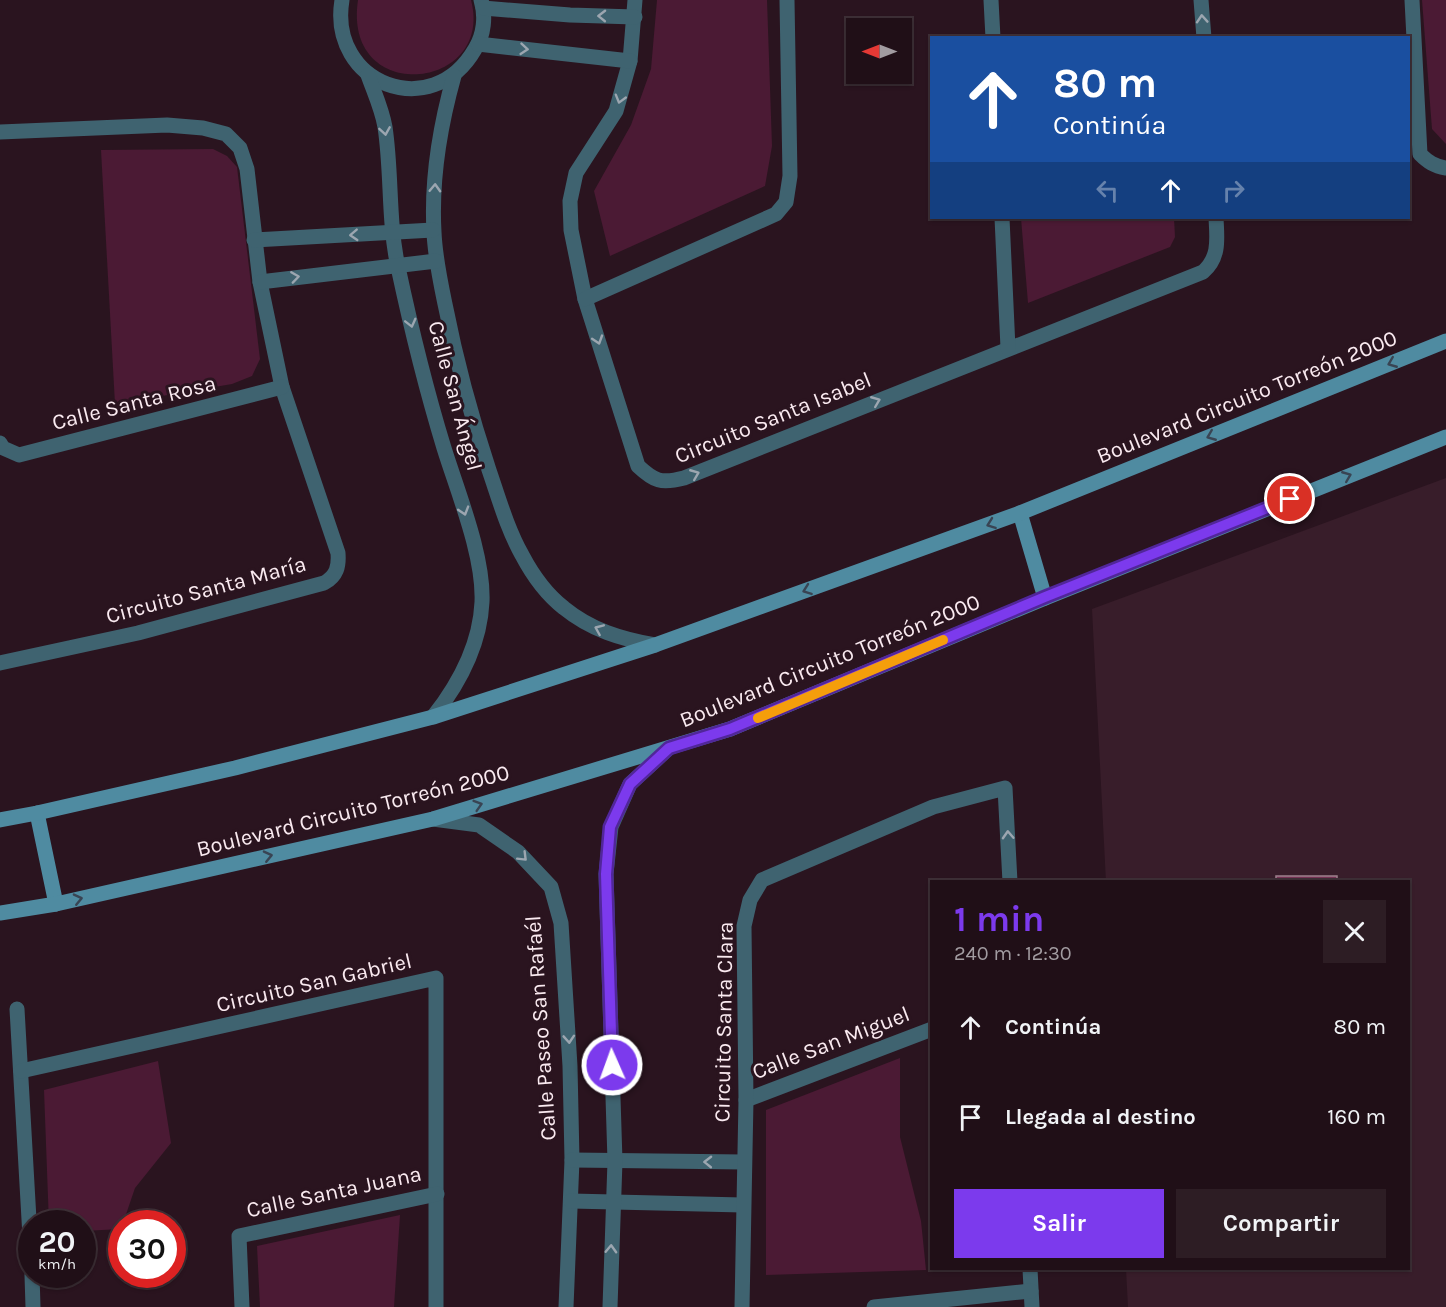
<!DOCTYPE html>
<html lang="es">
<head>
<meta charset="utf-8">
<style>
	body { margin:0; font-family:Karla,sans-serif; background:#2d1d24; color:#f1f3f6; height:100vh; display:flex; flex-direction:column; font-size:22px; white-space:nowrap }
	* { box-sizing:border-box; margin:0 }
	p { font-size:20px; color:#a29ca1 }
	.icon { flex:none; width:33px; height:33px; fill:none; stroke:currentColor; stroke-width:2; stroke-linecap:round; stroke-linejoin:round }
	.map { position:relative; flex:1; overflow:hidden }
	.drawer { position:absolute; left:930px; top:880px; width:480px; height:390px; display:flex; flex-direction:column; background:#200f17; border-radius:0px; box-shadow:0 2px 4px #0004,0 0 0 2px #3d2f36 }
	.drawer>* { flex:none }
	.guide { position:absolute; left:930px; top:36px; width:480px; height:183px; border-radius:0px; box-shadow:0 2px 4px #0004,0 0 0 2px #3d2f36; background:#1a4fa0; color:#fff; overflow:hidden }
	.needle { width:39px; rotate:270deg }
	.tools { position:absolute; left:846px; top:18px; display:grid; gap:12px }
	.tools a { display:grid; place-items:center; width:66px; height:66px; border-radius:0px; background:#200f17; box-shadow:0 2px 4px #0004,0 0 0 2px #3d2f36; font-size:30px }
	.speed { position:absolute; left:18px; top:1210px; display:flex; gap:12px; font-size:30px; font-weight:700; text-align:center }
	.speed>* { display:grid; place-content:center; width:78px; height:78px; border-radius:50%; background:#200f17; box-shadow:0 2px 4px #0004,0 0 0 2px #3d2f36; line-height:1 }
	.speed small { font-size:15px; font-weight:400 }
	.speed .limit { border:9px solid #d22; background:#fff; color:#111 }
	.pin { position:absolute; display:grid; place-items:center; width:51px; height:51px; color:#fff; margin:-26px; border:3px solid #fff; border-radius:50%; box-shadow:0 2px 6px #0007 }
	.me { position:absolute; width:66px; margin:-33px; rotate:358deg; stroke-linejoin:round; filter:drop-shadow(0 0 4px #0008) }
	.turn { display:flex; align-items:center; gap:21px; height:126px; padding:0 24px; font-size:27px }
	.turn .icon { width:78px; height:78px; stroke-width:2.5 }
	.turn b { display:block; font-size:42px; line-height:51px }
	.lanes { display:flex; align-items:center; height:57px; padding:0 24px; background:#0003; justify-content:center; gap:30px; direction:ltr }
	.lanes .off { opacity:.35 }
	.round { display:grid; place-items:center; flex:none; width:63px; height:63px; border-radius:0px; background:#2d1d24 }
	.head { display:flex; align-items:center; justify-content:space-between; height:102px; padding:0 24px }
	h1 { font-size:36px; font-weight:700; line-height:45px; color:#7c3aed }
	.action { display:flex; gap:12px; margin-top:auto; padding:12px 24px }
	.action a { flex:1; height:69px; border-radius:0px; background:#7c3aed; color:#fff; font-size:24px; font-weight:700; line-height:69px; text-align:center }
	.action a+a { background:#2d1d24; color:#f1f3f6 }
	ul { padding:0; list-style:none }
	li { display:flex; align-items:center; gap:18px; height:90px; padding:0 24px }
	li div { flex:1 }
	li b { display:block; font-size:22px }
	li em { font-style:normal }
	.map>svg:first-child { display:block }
	.built { fill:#381d2a }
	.green { fill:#4b1a34 }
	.building { fill:#763355; stroke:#9d818d; stroke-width:1.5 }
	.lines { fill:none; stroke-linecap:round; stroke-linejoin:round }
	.minor { stroke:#3f6370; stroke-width:15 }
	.secondary { stroke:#4f8ba1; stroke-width:15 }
	.oneway { stroke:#9ca6b0 }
	.oneway2 { stroke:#394453 }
	.route-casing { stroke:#51269a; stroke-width:15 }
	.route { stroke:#7c3aed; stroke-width:10 }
	.slow { stroke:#f59e0b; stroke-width:10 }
	.labels { text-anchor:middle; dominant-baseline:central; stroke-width:6; stroke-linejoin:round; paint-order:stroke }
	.street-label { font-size:22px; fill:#faeaf0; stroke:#2a141f }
</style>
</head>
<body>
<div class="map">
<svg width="1446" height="1307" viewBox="0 0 1446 1307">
	<rect width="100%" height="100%" fill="#2a141f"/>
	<path class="built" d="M1446,478V1307H1128L1126,1269H1408V882H1106L1092,609Z"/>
	<g class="green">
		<path d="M358,0H471C495,91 342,107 358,0Z"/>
		<path d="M657,0H767L772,146L765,186L610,256L594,191L631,125L651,69Z"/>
		<path d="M1422,0H1446V144L1432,129Z"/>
		<path d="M213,149L227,156L237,167L260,359L252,376L232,384L115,404L101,150Z"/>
		<path d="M1021,218H1174L1175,237L1170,247L1028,303Z"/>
		<path d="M900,1058V1137L921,1221L926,1270L766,1275V1110Z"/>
		<path d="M158,1061L171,1143L135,1188L121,1229L83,1231L82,1224H49L44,1090Z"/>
		<path d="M400,1215L394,1307H260L257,1246Z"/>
	</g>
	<rect class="building" x="1276" y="876" width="61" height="6"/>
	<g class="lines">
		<g class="minor">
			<path d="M342,0C328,84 432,124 475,49C484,35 486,16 481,0"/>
			<path d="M635,0L630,61L616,111L576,173L570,201L571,230L585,299L638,466C654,481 661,484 684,478L1203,272C1220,257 1217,239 1216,218"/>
			<path d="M991,0L993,38"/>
			<path d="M1201,0L1204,38"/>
			<path d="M1412,0L1420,154C1428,162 1434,166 1446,168"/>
			<path d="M483,8L570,15L635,17"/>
			<path d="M478,44L630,61"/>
			<path d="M368,75C374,92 382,109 385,127C392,174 388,221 398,267C411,328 426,389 444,448C458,493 484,556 482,602C480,646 459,684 433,717"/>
			<path d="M454,76C440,126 431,179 434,232C435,257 440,280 445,304C456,360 471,416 489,470C499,499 507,528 522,555C532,574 546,594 564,608C591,630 621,639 655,645"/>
			<path d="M0,132L167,125L203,128L226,134L240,148L247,169L260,282L282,387L338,553C339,566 337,576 324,583L138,633L0,663"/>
			<path d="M1002,218L1008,348"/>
			<path d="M254,240L433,230"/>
			<path d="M260,282L436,261"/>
			<path d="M585,299L776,214L786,202L790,176L787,0"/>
			<path d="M0,443L3,448L19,455L282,387"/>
			<path d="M433,819L479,825L518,852L551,887L561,923L570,1066L572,1160L566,1307"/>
			<path d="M17,1009L32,1272"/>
			<path d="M21,1071L436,978V1307"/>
			<path d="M746,1100L932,1029"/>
			<path d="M572,1160L744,1162"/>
			<path d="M571,1201L743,1205"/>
			<path d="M1030,1269L1032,1307"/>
			<path d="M32,1275L33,1307"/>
			<path d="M242,1307L239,1236L437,1194"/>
			<path d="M610,1307L615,1161L606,874L611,827L630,784L669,748"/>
			<path d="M742,1307L746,1100L744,926L750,900L762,880L933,807L1005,788L1010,882"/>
			<path d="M874,1307L1031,1291"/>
		</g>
		<g class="secondary">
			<path d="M1020,513L1045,598"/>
			<path d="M37,813L56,904"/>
			<path d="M0,820L37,813L235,768L433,717L655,645L1020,513L1446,341"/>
			<path d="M0,913L56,904L433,819L730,729L1045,598L1446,437"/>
		</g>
	</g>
	<defs><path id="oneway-chevron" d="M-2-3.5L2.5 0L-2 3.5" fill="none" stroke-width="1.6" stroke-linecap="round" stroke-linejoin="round" transform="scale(1.5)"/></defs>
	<g class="oneway">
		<use href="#oneway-chevron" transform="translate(602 16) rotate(-179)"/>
		<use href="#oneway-chevron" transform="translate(1202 19) rotate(-94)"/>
		<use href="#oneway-chevron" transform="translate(524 49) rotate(5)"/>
		<use href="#oneway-chevron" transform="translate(620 99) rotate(106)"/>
		<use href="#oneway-chevron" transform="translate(385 131) rotate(81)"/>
		<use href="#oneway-chevron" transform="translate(435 188) rotate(-88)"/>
		<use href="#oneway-chevron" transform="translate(354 235) rotate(177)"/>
		<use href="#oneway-chevron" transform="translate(295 277) rotate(-8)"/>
		<use href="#oneway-chevron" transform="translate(411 323) rotate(76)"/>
		<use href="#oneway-chevron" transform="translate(598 340) rotate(72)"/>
		<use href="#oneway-chevron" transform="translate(876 401) rotate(-22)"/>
		<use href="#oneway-chevron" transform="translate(695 474) rotate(-22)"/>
		<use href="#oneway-chevron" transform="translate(464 511) rotate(73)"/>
		<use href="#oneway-chevron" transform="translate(599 629) rotate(-157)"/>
		<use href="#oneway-chevron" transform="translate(1008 835) rotate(-93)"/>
		<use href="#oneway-chevron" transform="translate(523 857) rotate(45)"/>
		<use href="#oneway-chevron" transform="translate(569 1039) rotate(86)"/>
		<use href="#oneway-chevron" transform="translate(708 1162) rotate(-179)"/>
		<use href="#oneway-chevron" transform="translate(611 1249) rotate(-88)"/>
	</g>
	<g class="oneway2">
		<use href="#oneway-chevron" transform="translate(1392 363) rotate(158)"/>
		<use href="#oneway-chevron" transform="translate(1211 436) rotate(158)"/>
		<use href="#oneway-chevron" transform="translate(1347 476) rotate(-22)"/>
		<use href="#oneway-chevron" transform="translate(991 524) rotate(160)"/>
		<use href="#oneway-chevron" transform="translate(807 590) rotate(160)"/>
		<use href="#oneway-chevron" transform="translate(478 805) rotate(-17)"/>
		<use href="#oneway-chevron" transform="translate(268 856) rotate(-13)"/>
		<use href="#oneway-chevron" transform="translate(78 899) rotate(-13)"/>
	</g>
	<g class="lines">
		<defs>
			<path id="route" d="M612,1065L606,874L610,827L630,784L669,748L730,729L1045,597L1290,499"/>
		</defs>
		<use href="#route" class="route-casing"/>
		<use href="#route" class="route"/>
		<path class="slow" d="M758,718L943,640"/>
	</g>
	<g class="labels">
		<g class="street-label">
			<text transform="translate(455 396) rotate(75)">Calle San Ángel</text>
			<text transform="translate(1247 397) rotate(-22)">Boulevard Circuito Torreón 2000</text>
			<text transform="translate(134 403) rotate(-14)">Calle Santa Rosa</text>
			<text transform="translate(773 418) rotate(-22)">Circuito Santa Isabel</text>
			<text transform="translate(206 590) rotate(-15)">Circuito Santa María</text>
			<text transform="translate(830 661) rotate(-22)">Boulevard Circuito Torreón 2000</text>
			<text transform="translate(353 811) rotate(-14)">Boulevard Circuito Torreón 2000</text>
			<text transform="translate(314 983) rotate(-13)">Circuito San Gabriel</text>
			<text transform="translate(724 1022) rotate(-89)">Circuito Santa Clara</text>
			<text transform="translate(541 1028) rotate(-94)">Calle Paseo San Rafaél</text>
			<text transform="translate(831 1043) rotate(-21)">Calle San Miguel</text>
			<text transform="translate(334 1192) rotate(-12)">Calle Santa Juana</text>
		</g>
	</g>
</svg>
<div class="tools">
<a><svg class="needle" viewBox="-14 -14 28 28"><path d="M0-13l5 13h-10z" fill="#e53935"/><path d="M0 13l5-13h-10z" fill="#a29ca1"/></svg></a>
</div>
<div class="speed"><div>20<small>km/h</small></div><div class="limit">30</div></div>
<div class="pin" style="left:1290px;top:499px;background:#d93025"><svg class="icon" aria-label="arrive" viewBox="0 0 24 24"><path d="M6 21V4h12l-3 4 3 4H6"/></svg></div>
<svg class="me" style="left:612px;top:1065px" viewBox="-20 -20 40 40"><circle r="17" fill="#7c3aed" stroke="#fff" stroke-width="3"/><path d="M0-11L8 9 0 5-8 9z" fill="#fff"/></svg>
<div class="guide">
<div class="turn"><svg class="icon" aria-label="ahead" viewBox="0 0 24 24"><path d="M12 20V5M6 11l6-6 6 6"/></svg><div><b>80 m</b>Continúa</div></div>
<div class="lanes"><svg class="icon off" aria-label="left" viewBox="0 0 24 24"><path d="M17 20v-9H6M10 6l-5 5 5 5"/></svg><svg class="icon" aria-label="ahead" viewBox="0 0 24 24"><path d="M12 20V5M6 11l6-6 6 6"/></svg><svg class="icon off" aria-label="right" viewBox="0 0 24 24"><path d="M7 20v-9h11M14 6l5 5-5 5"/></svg></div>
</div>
<section class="drawer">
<div class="head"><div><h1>1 min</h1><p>240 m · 12:30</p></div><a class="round"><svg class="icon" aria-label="close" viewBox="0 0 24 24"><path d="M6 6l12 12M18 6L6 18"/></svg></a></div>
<ul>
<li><svg class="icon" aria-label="ahead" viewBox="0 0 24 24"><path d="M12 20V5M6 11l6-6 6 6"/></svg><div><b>Continúa</b></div><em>80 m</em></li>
<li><svg class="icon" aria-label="arrive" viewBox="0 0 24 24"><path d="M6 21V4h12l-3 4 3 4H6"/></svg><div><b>Llegada al destino</b></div><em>160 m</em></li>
</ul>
<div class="action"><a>Salir</a><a>Compartir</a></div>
</section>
</div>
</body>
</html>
